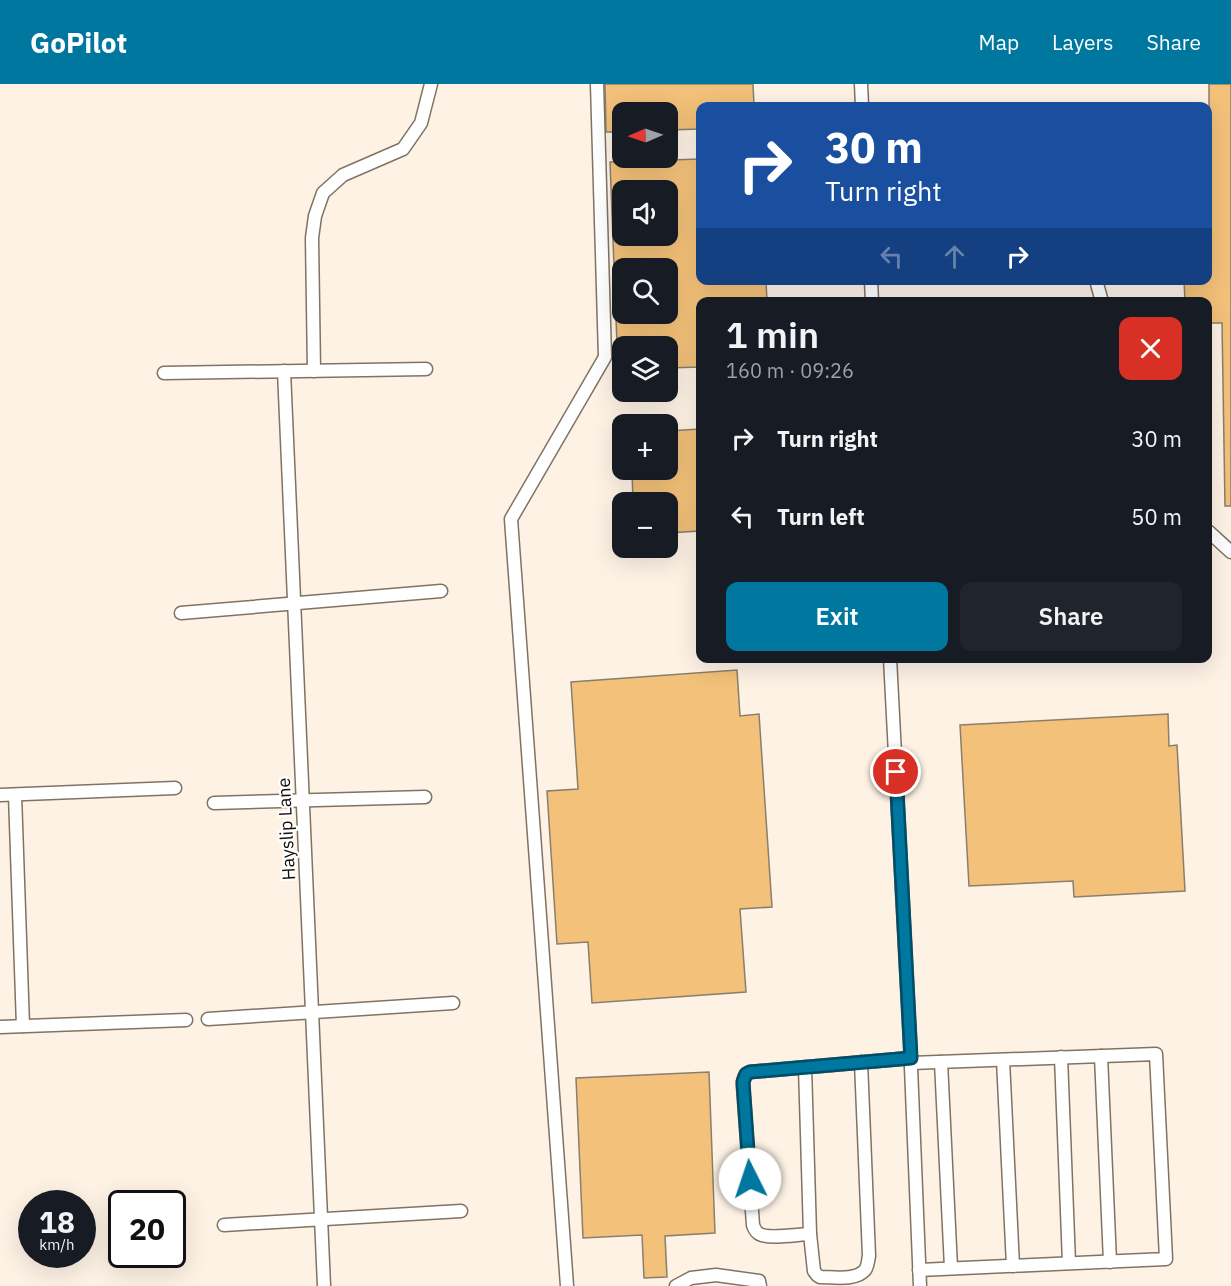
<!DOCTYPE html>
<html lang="en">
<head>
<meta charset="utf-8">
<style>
	body { margin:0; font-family:"IBM Plex Sans",sans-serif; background:#20242c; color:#f1f3f6; height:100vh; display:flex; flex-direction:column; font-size:22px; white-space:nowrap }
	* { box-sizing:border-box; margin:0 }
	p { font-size:20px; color:#9ea1a6 }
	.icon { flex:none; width:33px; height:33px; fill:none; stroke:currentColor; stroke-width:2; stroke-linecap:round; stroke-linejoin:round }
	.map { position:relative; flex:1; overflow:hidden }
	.sheet { position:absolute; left:696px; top:213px; width:516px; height:366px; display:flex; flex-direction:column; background:#171b24; border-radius:12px; box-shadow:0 6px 24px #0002 }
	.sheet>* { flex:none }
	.banner { position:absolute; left:696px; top:18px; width:516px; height:183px; border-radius:12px; box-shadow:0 6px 24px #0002; background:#1a4fa0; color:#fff; overflow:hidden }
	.needle { width:39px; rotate:268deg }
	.fabs { position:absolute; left:612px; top:18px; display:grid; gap:12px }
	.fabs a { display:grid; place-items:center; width:66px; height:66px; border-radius:12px; background:#171b24; box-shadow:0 6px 24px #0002; font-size:30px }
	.speed { position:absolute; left:18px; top:1106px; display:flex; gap:12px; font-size:30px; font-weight:700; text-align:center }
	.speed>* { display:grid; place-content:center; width:78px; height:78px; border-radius:50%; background:#171b24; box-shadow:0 6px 24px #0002; line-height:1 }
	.speed small { font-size:15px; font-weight:400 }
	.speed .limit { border:3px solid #111; border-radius:9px; background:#fff; color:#111 }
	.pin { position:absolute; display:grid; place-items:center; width:51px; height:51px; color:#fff; margin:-26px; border:3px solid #fff; border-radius:50%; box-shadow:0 2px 6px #0007 }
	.me { position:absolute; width:66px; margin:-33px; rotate:356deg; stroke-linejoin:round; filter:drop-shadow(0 0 4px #0008) }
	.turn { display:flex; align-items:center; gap:21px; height:126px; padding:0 30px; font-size:27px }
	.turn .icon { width:78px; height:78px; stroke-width:2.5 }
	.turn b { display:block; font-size:42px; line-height:51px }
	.lanes { display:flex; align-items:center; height:57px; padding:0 30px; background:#0003; justify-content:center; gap:30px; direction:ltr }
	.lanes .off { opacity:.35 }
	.round { display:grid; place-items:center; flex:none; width:63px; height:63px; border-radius:12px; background:#20242c }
	.overview { display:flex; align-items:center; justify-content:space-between; height:102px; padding:0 30px }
	h1 { font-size:36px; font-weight:600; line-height:45px }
	.cta { display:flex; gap:12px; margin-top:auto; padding:12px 30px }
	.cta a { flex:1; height:69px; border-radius:12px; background:#00779f; color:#fff; font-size:24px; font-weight:600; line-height:69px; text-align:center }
	.cta a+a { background:#20242c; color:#f1f3f6 }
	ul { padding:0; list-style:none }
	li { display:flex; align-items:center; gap:18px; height:78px; padding:0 30px }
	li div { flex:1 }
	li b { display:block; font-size:22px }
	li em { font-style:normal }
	header { display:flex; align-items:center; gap:36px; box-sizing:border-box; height:84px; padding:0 30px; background:#00779f; color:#fff }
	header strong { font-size:28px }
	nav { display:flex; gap:33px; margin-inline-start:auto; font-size:21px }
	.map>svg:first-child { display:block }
	.building { fill:#f3c179; stroke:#8a7e6e; stroke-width:1.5; fill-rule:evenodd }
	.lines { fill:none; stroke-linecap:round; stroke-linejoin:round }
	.lane-casing { stroke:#7f7363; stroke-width:15 }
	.lane { stroke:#fff; stroke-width:12 }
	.route-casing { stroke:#004d67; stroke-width:15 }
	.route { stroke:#00779f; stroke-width:10 }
	.labels { text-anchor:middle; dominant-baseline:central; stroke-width:4.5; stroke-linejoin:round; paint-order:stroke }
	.street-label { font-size:18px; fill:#130f09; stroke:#fff }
</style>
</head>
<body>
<header>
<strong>GoPilot</strong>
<nav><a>Map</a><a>Layers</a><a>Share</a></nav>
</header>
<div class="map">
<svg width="1231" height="1202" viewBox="0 0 1231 1202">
	<rect width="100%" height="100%" fill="#fdf2e4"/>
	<g class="building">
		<path d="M605,0H753L754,22H700V45L668,46V28H622V48H606Z"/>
		<path d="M1209,0H1231V422H1225L1222,239H1208V218H1185L1184,196H1208V50H1209Z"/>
		<path d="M700,75V196H766L767,218H700V283L668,284V262H622V286H618L610,78ZM622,106H668V152H622ZM622,184H668V230H622Z"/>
		<path d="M700,345V447L668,449V418H633L632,386H668V347Z"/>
		<path d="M737,586L740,632L759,630L772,823L740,825L746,908L592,919L588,858L557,860L547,707L578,705L571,598Z"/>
		<path d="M1168,630L1169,662L1177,661L1185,807L1074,813L1073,797L969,802L960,641Z"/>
		<path d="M709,988L715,1149L665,1152L667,1193L644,1194L642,1151L583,1154L576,994Z"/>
	</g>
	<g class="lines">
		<defs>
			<g id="lane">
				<path d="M861,0L862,22"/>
				<path d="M871,196L872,218"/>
				<path d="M1096,196L1102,218"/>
				<path d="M284,287L324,1202"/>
				<path d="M314,287L312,154L315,132L323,109L343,91L403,65L421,39L431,0"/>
				<path d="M164,289L426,285"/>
				<path d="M1208,447L1231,468"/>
				<path d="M181,529L441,507"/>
				<path d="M890,574L910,959L920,1202"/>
				<path d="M0,711L175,704"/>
				<path d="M15,711L23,942"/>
				<path d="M214,719L425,713"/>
				<path d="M208,935L453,919"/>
				<path d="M0,943L186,936"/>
				<path d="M1101,972L1110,1178"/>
				<path d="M1061,973L1069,1179"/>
				<path d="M1003,976L1013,1182"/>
				<path d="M941,978L951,1184"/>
				<path d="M911,979L1156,970L1166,1175L919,1186"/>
				<path d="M805,983L810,1150C799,1150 766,1156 758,1149C755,1147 754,1144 753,1141L743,1002C743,995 744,991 750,988L911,974"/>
				<path d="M224,1141L461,1127"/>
				<path d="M810,1150L814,1187L817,1191L820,1193C833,1193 856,1197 865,1186C868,1182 868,1176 869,1172L861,978"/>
				<path d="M567,1202L511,435L605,273L597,0"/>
				<path d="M676,1202L691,1194L716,1191L759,1197L760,1202"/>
			</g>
		</defs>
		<use href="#lane" class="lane-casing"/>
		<use href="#lane" class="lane"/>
	</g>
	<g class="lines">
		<defs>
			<path id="route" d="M750,1095L743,998L746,990L750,988L911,974L896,688"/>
		</defs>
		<use href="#route" class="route-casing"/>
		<use href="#route" class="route"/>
	</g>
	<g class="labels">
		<g class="street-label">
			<text transform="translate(286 745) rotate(-93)">Hayslip Lane</text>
		</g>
	</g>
</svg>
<div class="fabs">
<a><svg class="needle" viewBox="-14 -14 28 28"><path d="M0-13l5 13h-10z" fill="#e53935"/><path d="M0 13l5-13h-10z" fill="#9ea1a6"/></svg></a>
<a><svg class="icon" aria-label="sound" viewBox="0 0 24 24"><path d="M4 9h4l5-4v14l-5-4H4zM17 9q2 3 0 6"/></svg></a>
<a><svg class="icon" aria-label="search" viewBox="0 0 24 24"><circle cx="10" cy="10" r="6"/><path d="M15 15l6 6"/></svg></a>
<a><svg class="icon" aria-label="layers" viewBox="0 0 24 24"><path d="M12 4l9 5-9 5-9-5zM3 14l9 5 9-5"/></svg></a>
<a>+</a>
<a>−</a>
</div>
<div class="speed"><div>18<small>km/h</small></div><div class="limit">20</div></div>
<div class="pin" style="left:896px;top:688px;background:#d93025"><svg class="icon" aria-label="arrive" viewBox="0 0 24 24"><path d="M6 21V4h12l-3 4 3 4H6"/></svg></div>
<svg class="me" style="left:750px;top:1095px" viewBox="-20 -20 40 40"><circle r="19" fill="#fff"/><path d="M0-13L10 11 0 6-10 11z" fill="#00779f"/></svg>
<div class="banner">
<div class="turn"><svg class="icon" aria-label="right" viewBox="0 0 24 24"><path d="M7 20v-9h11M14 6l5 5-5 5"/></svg><div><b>30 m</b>Turn right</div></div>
<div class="lanes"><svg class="icon off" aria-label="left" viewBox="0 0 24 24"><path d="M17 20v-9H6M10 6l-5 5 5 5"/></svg><svg class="icon off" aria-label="ahead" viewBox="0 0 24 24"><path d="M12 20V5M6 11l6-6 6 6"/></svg><svg class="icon" aria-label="right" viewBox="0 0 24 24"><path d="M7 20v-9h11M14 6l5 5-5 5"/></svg></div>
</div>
<section class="sheet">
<div class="overview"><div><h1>1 min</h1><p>160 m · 09:26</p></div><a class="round" style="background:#d93025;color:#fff"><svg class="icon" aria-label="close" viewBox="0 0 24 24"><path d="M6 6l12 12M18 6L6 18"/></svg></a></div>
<ul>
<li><svg class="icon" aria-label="right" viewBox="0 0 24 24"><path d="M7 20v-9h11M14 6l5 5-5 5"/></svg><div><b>Turn right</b></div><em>30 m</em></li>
<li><svg class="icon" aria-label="left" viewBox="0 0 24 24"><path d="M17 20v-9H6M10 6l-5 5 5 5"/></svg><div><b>Turn left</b></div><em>50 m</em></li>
</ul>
<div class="cta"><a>Exit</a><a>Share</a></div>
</section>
</div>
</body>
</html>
